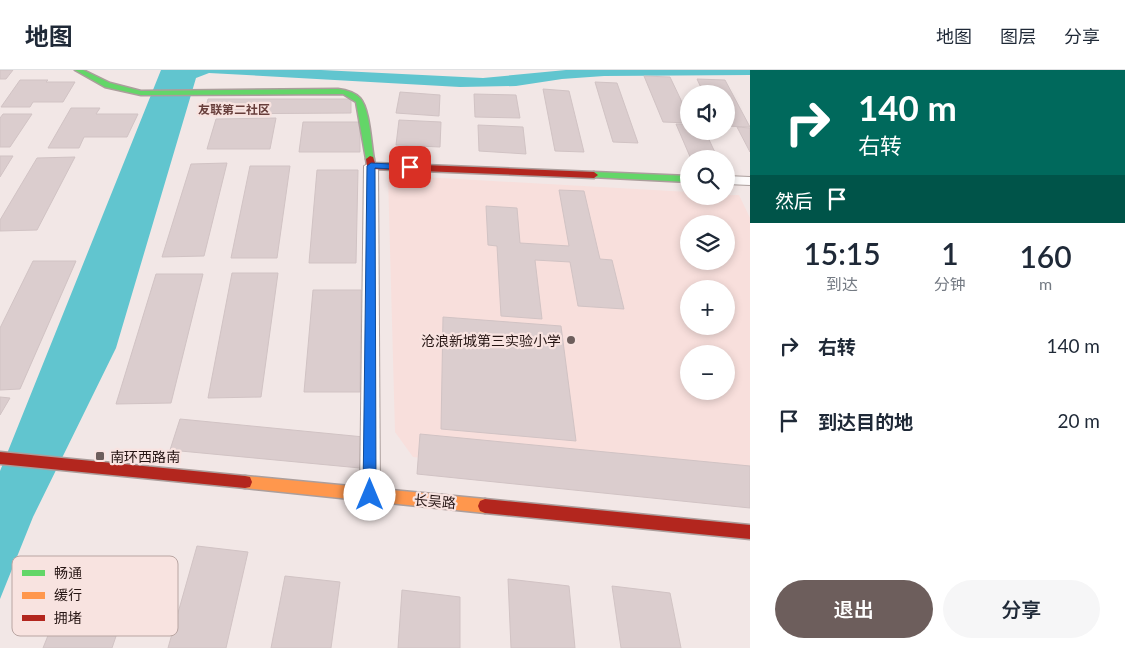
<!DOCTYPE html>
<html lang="zh">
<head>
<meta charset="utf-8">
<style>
	body { margin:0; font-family:Lato,"Noto Sans SC",sans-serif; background:#f6f6f7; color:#1f2937; height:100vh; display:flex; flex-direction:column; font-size:19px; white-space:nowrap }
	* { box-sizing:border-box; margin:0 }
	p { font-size:16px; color:#747a83 }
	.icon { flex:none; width:28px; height:28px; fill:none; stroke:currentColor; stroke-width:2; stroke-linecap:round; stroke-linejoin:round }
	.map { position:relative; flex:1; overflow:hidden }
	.drawer { display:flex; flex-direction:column; background:#fff; width:375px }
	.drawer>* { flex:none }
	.banner { background:#00695c; color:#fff; overflow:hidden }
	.fabs { position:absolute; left:680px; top:15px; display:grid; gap:10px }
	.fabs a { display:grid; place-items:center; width:55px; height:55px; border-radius:50%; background:#fff; box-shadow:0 2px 8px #0003; font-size:25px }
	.pin { position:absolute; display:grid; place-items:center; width:42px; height:42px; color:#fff; margin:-21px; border-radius:10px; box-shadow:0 2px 8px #0006 }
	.me { position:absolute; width:55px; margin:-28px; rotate:0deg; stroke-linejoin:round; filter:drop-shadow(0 0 4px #0008) }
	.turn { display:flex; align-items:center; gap:18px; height:105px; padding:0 25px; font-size:22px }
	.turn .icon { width:65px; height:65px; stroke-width:2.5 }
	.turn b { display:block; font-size:35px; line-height:42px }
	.then { display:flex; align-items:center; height:48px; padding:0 25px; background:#0003; gap:10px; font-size:19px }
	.eta { display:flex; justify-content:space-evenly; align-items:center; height:85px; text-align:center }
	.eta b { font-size:30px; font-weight:600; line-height:35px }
	.button { display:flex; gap:10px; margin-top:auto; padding:10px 25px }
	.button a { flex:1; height:58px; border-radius:30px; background:#6d5e5c; color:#fff; font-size:20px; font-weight:600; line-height:58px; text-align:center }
	.button a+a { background:#f6f6f7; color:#1f2937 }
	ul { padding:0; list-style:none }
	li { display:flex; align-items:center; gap:15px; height:75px; padding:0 25px }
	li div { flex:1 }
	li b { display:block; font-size:19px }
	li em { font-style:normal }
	header { display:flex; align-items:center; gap:30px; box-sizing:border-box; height:70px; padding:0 25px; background:#fff; border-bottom:1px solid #e0e1e3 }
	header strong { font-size:24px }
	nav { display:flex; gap:28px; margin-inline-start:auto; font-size:18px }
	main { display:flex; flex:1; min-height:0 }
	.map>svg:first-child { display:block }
	.built { fill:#f8dfdc; fill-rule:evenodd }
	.water { fill:#61c5cf }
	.building { fill:#dbcdce; stroke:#d1c3c4 }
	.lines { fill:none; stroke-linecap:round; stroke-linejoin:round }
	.street-casing { stroke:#ab9e9c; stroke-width:2 }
	.fast-casing { stroke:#ab9e9c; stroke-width:3 }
	.slow-casing { stroke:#ab9e9c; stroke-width:3 }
	.jam-casing { stroke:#ab9e9c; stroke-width:3 }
	.street { fill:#fdfbfb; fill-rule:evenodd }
	.fast { fill:#63d668; fill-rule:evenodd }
	.slow { fill:#ff974d; fill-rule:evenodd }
	.jam { fill:#b3261e; fill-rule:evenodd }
	.route { fill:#1a73e8; stroke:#114b97 }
	.poi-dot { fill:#6d5e5c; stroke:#f8e3e0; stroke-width:2 }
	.labels { text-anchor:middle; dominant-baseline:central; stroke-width:4.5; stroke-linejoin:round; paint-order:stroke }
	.far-neighbourhood-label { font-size:12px; font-weight:bold; fill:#673e3b; stroke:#f8e3e0 }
	.poi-label { font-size:14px; fill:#251412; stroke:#f8e3e0; text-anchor:end }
	.street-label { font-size:14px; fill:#251412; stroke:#f8e3e0 }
	.key { fill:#f8e3e0; stroke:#b9a5a2; stroke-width:1 }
	.key-label { font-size:14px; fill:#251412 }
</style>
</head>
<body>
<header>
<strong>地图</strong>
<nav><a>地图</a><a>图层</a><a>分享</a></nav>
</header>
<main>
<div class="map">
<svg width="750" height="578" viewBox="0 0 750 578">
	<rect width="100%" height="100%" fill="#f2e7e6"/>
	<path class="built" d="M388,105L689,122V126L739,125L750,148V423L413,387L395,362ZM689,154H726V191H689ZM689,219H726V256H689ZM689,284H726V321H689Z"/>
	<path class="water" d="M161,0H321L483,8L566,0H750V5L604,6L562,9L516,16L460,17L209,3L196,8L116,278L33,447L0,529V401Z"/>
	<g class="building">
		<path d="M0,0H13L6,9H0Z"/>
		<path d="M644,6L670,7L689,47V53L663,52Z"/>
		<path d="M697,9L725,10L750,57L726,56V24H704Z"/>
		<path d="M20,10H48L46,12H75L63,32H33L30,37H1Z"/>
		<path d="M595,12L617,13L638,73L613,72Z"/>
		<path d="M543,19L569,21L584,82L555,81Z"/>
		<path d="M400,22L440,25L439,46L396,43Z"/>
		<path d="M474,24L516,25L520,48L475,47Z"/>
		<path d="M208,29H351V43L204,44Z"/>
		<path d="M71,38H100L96,44H138L127,67H84L79,78H48Z"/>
		<path d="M3,44H32L10,77H0V48Z"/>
		<path d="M276,48L270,79H207L216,49Z"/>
		<path d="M399,50L441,52L440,77L396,75Z"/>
		<path d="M303,52H360V82H299Z"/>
		<path d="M676,54H689V61H705L718,89H691Z"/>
		<path d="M478,55L523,57L526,84L479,81Z"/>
		<path d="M737,57L750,58V82Z"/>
		<path d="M0,86H13L0,107Z"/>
		<path d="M75,87L37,160L0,161V150L37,88Z"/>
		<path d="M227,93L204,186L162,187L191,94Z"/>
		<path d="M250,96H290L277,188H231Z"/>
		<path d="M317,100H358L356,193H309Z"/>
		<path d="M559,120L584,121L600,189L612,190L624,239L578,236L570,192L535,190L542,249L501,246L497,176L488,175L486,136L517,138L520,173L569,176Z"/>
		<path d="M33,191H76L20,319L0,320V258Z"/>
		<path d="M232,203H278L261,327L208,328Z"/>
		<path d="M156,204H203L171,333L116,334Z"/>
		<path d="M313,220H361L360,322H304Z"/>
		<path d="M443,247L561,256L576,371L441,359Z"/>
		<path d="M0,327L10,328L0,345Z"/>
		<path d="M180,349L364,367L360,398L170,380Z"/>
		<path d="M420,364L750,396V438L417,404Z"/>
		<path d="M197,476L248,482L226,578H168Z"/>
		<path d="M76,496L137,504L112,578H43Z"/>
		<path d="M285,506L340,512L331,578H271Z"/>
		<path d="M508,509L569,516L575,578H511Z"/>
		<path d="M612,516L670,523L681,578H621Z"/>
		<path d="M402,520L460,527V578H398Z"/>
	</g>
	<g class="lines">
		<defs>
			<g id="street">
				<path d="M371,92L378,96L380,425L377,432L370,435L363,432L360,425L364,96Z"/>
				<path d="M726,106L750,107V115L726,114Z"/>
			</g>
			<g id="fast">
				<path d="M75,0H83L110,13L141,21L338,19C346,20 354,22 360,28C370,39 371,74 374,89L370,92L366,89L356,32L343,24L141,25L105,17Z"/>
				<path d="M594,102L689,106V112L591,107V103Z"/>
			</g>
			<path id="slow" d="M245,406L485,429L490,431L492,436L490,441L485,443L245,418L240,417L238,412L240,407Z"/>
			<g id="jam">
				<path d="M370,86L373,87L375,93L594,102L598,105L594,108L371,99L367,96L366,89Z"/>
				<path d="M0,382L245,406L250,407L252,412L250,417L245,418L0,394Z"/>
				<path d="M485,429L750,455V469L485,443L480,441L478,436L480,431Z"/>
			</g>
		</defs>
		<use href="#street" class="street-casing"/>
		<use href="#fast" class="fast-casing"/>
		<use href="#slow" class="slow-casing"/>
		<use href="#jam" class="jam-casing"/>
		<use href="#street" class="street"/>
		<use href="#fast" class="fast"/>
		<use href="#slow" class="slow"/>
		<use href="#jam" class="jam"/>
	</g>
	<path class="route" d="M371,93L410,95L415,97L410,100L375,98L376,425L374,430L370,432L365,430L363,425L367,96Z"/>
	<g class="poi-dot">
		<circle cx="571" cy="270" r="5"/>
		<rect x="95" y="381" width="10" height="10" rx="2.5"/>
	</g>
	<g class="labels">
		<g class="far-neighbourhood-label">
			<text x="234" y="39">友联第二社区</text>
		</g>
		<g class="poi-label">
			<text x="561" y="270">沧浪新城第三实验小学</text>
			<text x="110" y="386" text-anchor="start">南环西路南</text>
		</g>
		<g class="street-label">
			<text transform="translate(435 431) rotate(5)">长吴路</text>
		</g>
	</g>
	<rect x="12" y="486" width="166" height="80" rx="8" class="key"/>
	<rect x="22" y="500" width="23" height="6" fill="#63d668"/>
	<rect x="22" y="522" width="23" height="7" fill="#ff974d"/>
	<rect x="22" y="545" width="23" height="6" fill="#b3261e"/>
	<g class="key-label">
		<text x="54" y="508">畅通</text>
		<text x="54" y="530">缓行</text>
		<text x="54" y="553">拥堵</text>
	</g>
</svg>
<div class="fabs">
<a><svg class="icon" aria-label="sound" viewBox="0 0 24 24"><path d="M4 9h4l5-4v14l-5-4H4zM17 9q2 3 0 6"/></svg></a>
<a><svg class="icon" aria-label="search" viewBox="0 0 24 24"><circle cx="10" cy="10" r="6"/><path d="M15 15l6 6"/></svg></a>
<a><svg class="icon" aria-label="layers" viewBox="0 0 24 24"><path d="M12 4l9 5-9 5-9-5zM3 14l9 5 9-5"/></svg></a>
<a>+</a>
<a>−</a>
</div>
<div class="pin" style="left:410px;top:97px;background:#d93025"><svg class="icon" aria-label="arrive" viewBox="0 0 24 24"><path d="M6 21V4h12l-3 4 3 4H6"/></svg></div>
<svg class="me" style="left:370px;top:425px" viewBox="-20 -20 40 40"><circle r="19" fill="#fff"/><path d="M0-13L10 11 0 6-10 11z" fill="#1a73e8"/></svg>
</div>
<section class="drawer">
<div class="banner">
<div class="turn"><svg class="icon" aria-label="right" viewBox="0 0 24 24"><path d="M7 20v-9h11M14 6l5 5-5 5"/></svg><div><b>140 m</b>右转</div></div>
<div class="then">然后<svg class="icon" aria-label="arrive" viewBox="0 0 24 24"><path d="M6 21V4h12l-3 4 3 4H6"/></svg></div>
</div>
<div class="eta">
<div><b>15:15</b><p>到达</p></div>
<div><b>1</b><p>分钟</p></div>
<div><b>160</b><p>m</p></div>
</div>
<ul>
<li><svg class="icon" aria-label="right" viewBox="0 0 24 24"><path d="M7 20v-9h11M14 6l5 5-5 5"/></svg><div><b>右转</b></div><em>140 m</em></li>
<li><svg class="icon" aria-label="arrive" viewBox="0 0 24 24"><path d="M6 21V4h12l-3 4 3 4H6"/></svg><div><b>到达目的地</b></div><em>20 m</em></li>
</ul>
<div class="button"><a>退出</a><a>分享</a></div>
</section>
</main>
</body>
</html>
